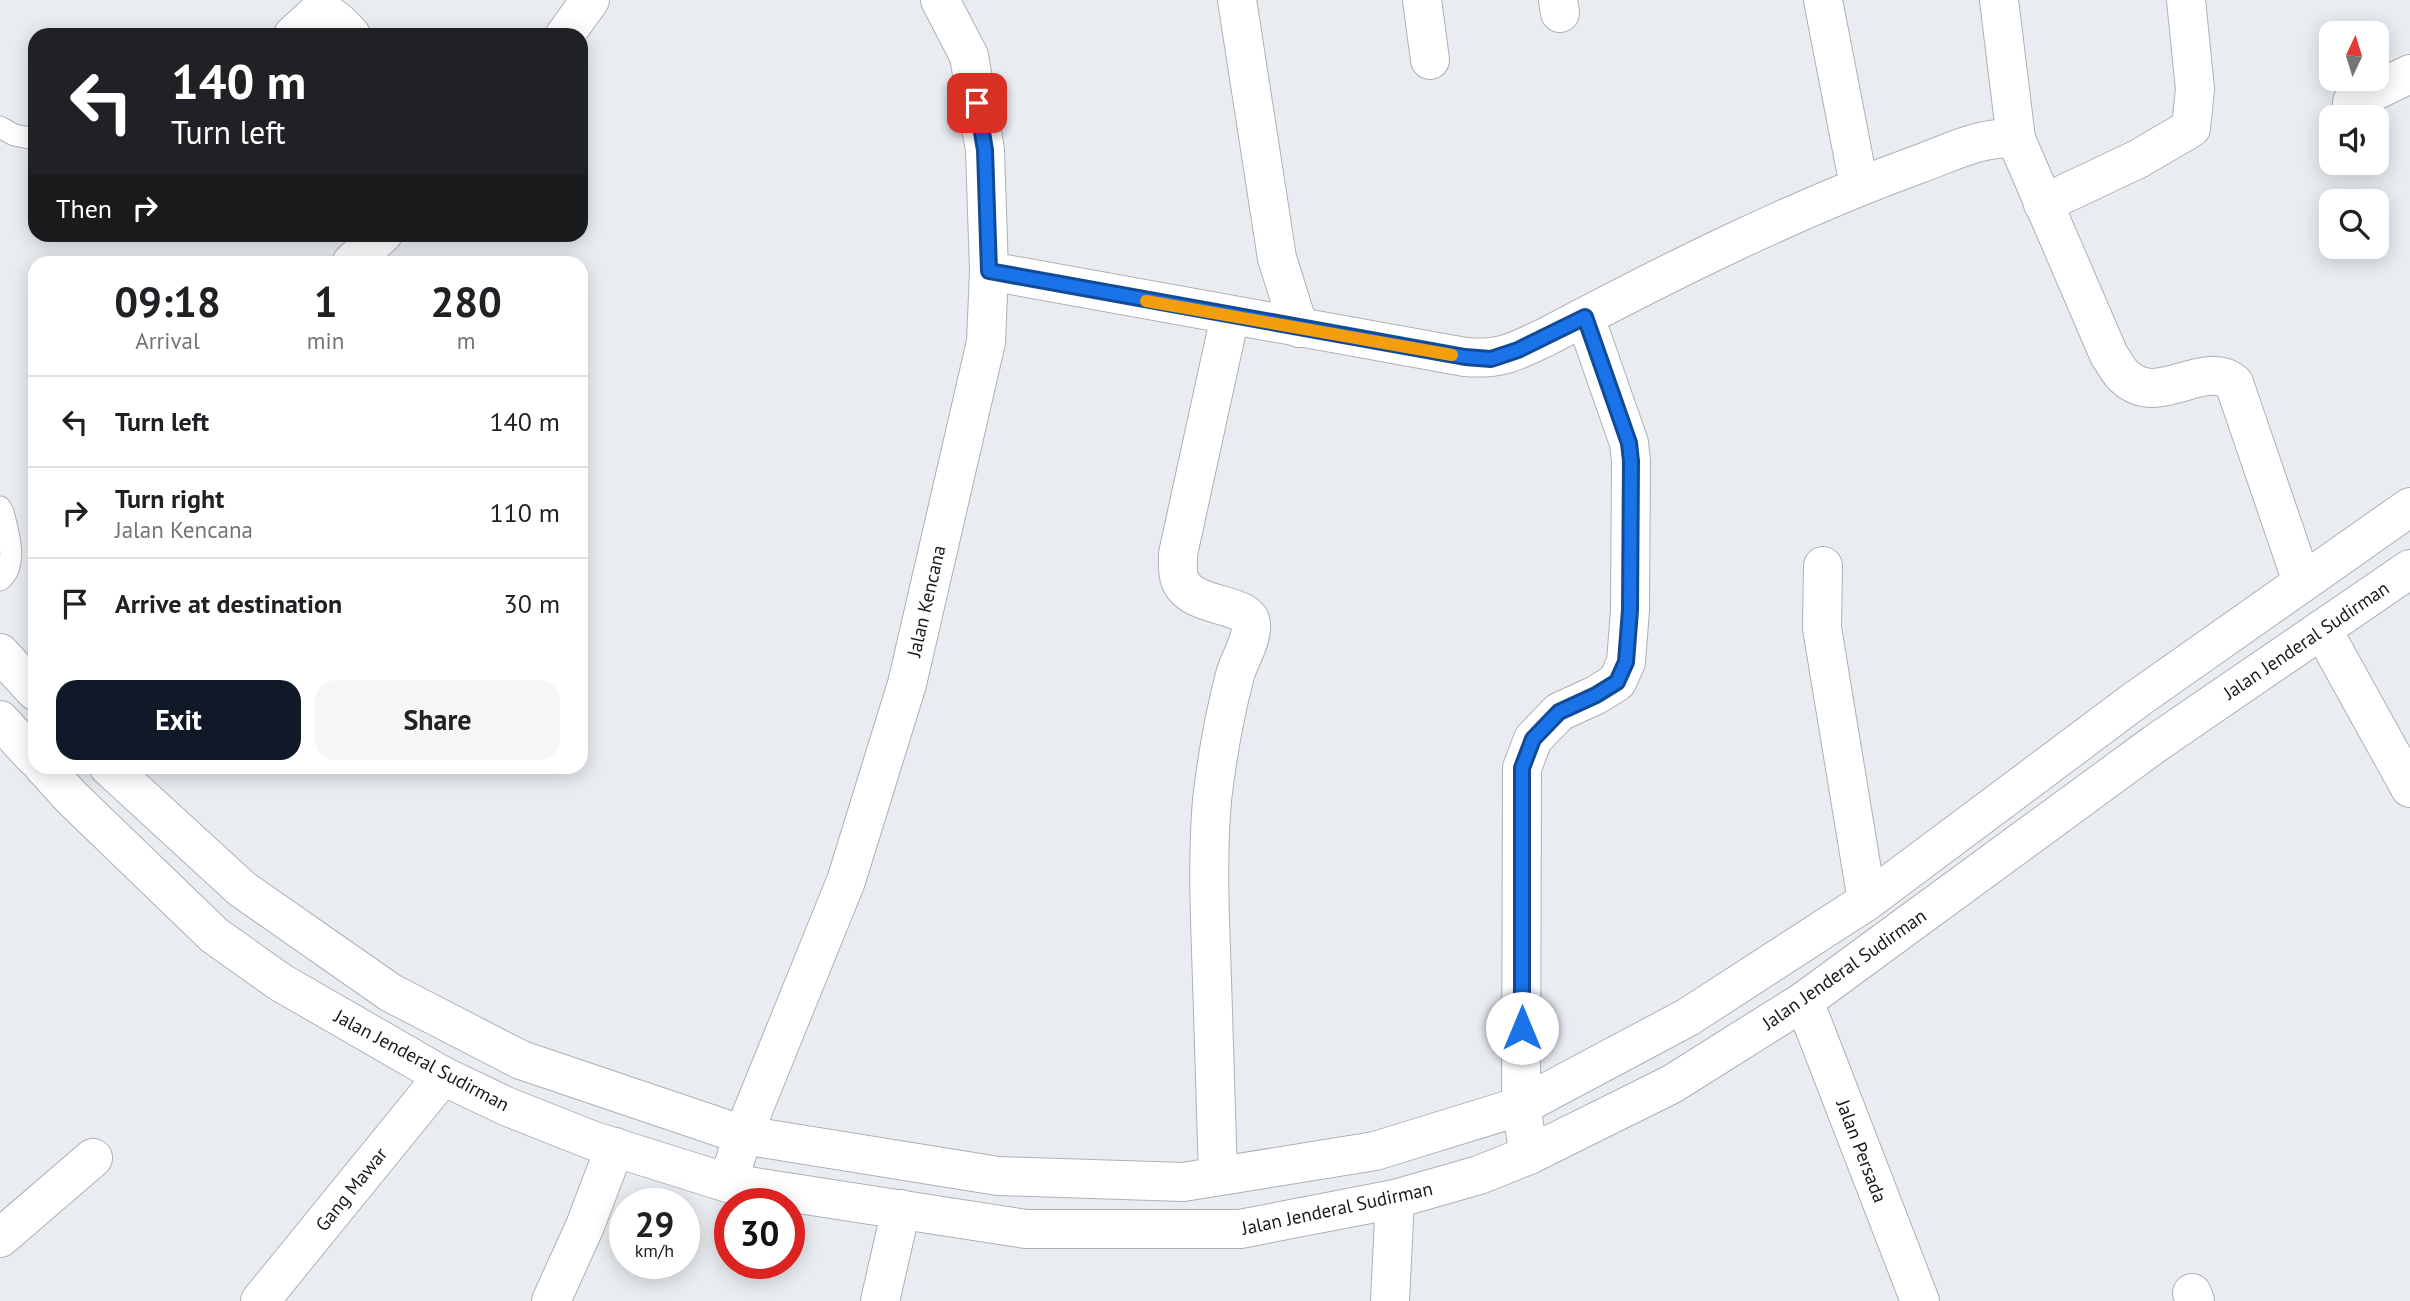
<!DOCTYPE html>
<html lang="en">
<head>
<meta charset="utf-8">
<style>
	body { margin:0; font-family:"PT Sans",sans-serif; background:#f6f6f6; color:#202124; height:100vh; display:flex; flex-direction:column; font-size:26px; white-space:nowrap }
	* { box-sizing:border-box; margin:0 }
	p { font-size:23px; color:#757577 }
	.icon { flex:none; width:38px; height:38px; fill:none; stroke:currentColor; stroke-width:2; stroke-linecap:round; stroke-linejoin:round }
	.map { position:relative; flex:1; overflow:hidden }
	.panel { position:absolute; left:28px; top:256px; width:560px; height:518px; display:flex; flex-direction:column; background:#fff; border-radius:21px; box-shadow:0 4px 18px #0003 }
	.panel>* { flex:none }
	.guide { position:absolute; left:28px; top:28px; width:560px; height:214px; border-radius:21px; box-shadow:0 4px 18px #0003; background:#202124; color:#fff; overflow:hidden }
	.needle { width:46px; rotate:4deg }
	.tools { position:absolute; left:2319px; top:21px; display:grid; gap:14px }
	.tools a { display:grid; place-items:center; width:70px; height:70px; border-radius:14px; background:#fff; box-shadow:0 4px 18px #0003; font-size:35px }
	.speed { position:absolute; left:609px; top:1188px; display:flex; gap:14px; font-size:35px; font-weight:700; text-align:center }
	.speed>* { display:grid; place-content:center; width:91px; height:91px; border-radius:50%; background:#fff; box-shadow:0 4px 18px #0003; line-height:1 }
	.speed small { font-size:18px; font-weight:400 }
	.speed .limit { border:10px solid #d22; background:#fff; color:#111 }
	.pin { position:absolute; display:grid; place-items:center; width:60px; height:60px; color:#fff; margin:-30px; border-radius:14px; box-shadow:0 4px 10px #0006 }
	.me { position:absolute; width:77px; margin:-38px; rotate:0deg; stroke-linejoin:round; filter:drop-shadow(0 0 5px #0008) }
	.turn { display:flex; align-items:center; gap:24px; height:147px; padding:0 28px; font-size:32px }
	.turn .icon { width:91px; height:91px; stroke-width:2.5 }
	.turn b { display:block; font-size:49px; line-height:60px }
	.then { display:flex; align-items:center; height:66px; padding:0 28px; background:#0003; gap:14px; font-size:26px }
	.eta { display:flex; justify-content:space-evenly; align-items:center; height:119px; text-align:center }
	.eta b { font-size:42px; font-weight:600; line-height:49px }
	.cta { display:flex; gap:14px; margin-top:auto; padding:14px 28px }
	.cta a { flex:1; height:80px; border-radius:21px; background:#111827; color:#fff; font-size:28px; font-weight:600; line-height:80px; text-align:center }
	.cta a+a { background:#f6f6f6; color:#202124 }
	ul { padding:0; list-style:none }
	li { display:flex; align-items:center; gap:21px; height:91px; padding:0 28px; border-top:2px solid #e0e0e0 }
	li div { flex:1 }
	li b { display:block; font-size:26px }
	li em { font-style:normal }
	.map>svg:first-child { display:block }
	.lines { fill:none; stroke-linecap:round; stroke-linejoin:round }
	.service-casing { stroke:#adb1b5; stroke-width:23 }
	.minor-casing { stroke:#adb1b5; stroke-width:40 }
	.tertiary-casing { stroke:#adb1b5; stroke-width:40 }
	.service { stroke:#fff; stroke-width:21 }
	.minor { stroke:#fff; stroke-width:38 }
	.tertiary { stroke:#fff; stroke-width:38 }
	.route-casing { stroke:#114b97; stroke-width:18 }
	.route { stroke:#1a73e8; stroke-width:12 }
	.slow { stroke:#f59e0b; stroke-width:12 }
	.labels { text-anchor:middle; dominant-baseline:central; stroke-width:5; stroke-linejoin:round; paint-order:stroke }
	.street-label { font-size:19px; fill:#181a1b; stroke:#fff }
</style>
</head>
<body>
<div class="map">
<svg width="2410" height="1301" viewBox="0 0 2410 1301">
	<rect width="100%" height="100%" fill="#e9edf2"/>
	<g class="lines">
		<defs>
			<g id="service">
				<path d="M0,127L14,135L35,139"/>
				<path d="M0,507L3,512C8,532 19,565 0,580"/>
			</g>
			<g id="minor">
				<path d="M1237,0L1277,258L1299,328"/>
				<path d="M1422,0L1430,60"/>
				<path d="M1558,0L1560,13"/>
				<path d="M1823,0L1859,186"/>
				<path d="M1999,0L2016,139"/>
				<path d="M293,35L316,14C333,12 340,24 351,35"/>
				<path d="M565,35L590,0"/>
				<path d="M2352,102L2410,74"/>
				<path d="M2043,204L2138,159L2191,128L2195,89L2186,0"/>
				<path d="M352,262L383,234"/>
				<path d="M989,271L1465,357C1501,360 1514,352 1546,337C1667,273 1790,211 1919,164C1950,153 1983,135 2016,139L2109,355C2113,361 2117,368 2121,373C2156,413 2201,357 2234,383L2302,582"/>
				<path d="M1823,566L1822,628L1867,901"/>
				<path d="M2322,629L2410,788"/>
				<path d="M1804,1001L1920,1301"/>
				<path d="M1529,1155L1521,1106L1522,768L1533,739L1559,712L1596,695L1617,682L1626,662L1630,610L1631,461L1629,443L1585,317"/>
				<path d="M1218,1176C1216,1110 1214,1045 1212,980C1210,920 1207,860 1212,800C1217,757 1224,717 1235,675C1239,660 1252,641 1251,625C1250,601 1192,610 1180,580C1177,573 1178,562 1178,554L1230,316"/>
				<path d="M728,1183L743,1135L846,881L907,684L986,342L989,271L985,150L969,56L940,0"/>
				<path d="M0,1238L93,1158"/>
				<path d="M2192,1293L2195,1301"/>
				<path d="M260,1301L443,1076"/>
				<path d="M551,1301L585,1226L615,1147"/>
				<path d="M880,1301L901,1209"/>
				<path d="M1390,1301L1395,1199"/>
			</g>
			<g id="tertiary">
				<path d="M0,653L35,691"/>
				<path d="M0,720L35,758"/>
				<path d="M43,766L71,797L214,935L280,982L443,1076L508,1107L594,1141L728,1183L1026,1229H1240L1395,1199L1479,1175L1529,1155L1672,1084L1804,1001L2156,743L2410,569"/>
				<path d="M108,766L242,889L391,993L521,1060L743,1135L998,1176L1183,1182L1375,1151L1521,1106L1688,1017L1867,901L2137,699L2410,507"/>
			</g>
		</defs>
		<use href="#service" class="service-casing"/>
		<use href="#minor" class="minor-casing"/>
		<use href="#tertiary" class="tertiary-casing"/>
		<use href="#service" class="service"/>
		<use href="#minor" class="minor"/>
		<use href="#tertiary" class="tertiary"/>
	</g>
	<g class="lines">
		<defs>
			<path id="route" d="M977,103L985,150L989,271L1465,357L1491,359L1518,350L1585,317L1629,443L1631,461L1630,610L1626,662L1617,682L1596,695L1559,712L1533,739L1522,768V1028"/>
		</defs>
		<use href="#route" class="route-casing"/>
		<use href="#route" class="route"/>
		<path class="slow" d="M1146,301L1452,355"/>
	</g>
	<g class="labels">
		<g class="street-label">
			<text transform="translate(926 601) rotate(-77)">Jalan Kencana</text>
			<text transform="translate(2306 640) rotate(-34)">Jalan Jenderal Sudirman</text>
			<text transform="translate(1844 969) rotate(-35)">Jalan Jenderal Sudirman</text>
			<text transform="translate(422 1060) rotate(28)">Jalan Jenderal Sudirman</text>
			<text transform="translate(1862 1151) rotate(69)">Jalan Persada</text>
			<text transform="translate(351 1189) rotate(-51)">Gang Mawar</text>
			<text transform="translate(1337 1208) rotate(-12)">Jalan Jenderal Sudirman</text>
		</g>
	</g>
</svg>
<div class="tools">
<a><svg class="needle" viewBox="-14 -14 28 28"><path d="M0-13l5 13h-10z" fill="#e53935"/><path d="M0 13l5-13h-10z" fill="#757577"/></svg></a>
<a><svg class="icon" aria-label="sound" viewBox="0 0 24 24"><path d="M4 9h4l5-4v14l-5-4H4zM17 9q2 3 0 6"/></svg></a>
<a><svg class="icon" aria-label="search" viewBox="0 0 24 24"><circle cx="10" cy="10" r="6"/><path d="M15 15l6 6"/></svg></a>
</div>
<div class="speed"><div>29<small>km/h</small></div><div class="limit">30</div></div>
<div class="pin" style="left:977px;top:103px;background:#d93025"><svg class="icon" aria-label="arrive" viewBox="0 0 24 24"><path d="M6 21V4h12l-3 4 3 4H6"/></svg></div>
<svg class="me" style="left:1522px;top:1028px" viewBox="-20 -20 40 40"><circle r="19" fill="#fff"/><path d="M0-13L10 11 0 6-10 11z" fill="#1a73e8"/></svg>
<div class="guide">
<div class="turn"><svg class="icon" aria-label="left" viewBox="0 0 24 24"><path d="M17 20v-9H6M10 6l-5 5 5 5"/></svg><div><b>140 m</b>Turn left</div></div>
<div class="then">Then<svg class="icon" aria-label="right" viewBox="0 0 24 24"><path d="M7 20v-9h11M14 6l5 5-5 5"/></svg></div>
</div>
<section class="panel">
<div class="eta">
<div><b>09:18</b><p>Arrival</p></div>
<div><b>1</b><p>min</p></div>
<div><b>280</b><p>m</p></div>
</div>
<ul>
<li><svg class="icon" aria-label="left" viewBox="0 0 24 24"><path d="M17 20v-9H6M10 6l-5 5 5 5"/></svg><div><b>Turn left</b></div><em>140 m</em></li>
<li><svg class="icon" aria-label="right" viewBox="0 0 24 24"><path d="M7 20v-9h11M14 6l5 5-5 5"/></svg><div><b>Turn right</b><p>Jalan Kencana</p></div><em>110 m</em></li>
<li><svg class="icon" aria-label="arrive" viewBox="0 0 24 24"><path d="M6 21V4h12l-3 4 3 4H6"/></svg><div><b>Arrive at destination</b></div><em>30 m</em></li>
</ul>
<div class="cta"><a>Exit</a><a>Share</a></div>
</section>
</div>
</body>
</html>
